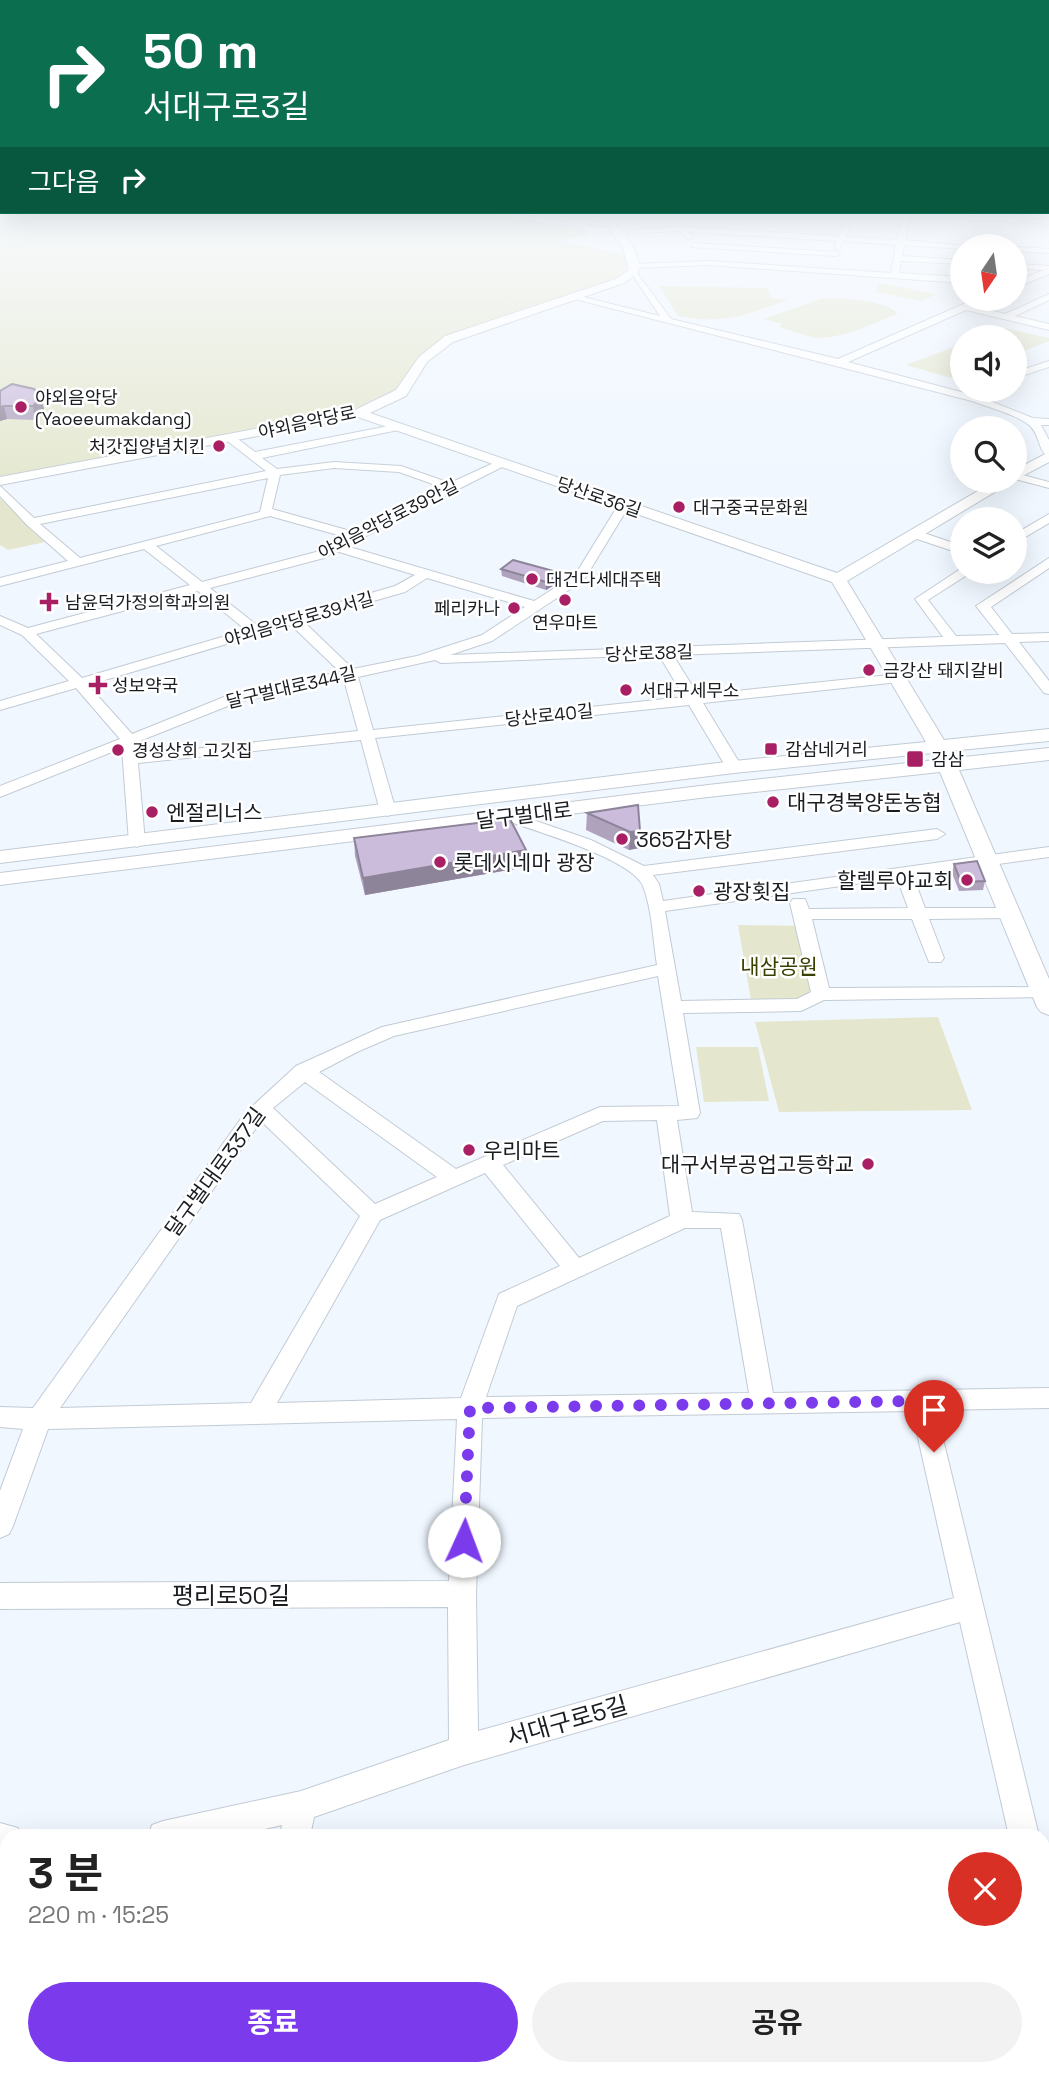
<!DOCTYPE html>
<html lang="ko">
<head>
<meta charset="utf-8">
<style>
	body { margin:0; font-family:"Space Grotesk","Noto Sans KR",sans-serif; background:#f2f2f2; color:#222; height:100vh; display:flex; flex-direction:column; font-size:26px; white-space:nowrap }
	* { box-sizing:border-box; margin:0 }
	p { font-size:23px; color:#767676 }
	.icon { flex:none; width:38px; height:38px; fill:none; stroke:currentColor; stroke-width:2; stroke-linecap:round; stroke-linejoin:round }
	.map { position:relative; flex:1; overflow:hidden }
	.drawer { position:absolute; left:0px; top:1829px; width:1050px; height:247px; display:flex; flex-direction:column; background:#fff; border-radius:21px 21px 0 0; box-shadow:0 7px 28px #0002 }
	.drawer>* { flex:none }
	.top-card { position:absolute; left:0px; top:0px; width:1050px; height:214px; box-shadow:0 7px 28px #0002; background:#0b6e4f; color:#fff; overflow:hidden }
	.needle { width:46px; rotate:193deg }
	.tools { position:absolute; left:950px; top:234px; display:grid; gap:14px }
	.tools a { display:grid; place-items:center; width:77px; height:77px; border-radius:50%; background:#fff; box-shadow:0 7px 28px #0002; font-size:35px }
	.pin { position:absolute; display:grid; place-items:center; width:60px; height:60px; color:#fff; margin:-72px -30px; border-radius:50% 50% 50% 0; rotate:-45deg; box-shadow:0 0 7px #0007 }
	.pin .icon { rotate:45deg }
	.me { position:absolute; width:77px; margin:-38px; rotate:2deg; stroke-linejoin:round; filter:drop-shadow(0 0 5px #0008) }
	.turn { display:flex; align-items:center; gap:24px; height:147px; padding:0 28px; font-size:32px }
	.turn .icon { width:91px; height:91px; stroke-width:2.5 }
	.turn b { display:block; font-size:49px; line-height:60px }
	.then { display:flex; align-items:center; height:66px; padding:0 28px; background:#0003; gap:14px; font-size:26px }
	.round { display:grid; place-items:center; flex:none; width:74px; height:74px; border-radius:37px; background:#f2f2f2 }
	.head { display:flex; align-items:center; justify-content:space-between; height:119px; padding:0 28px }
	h1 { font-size:42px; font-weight:700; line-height:52px }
	.primary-button { display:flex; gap:14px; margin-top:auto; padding:14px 28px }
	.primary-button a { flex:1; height:80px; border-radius:42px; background:#7c3aed; color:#fff; font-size:28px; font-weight:700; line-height:80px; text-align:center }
	.primary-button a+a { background:#f2f2f2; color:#222 }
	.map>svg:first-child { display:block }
	.green { fill:#e4e7cd }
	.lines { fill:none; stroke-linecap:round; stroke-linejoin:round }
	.minor-casing { stroke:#c2cbd4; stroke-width:2 }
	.major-casing { stroke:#c2cbd4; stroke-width:2 }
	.minor { fill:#fff; fill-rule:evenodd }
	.major { fill:#fff; fill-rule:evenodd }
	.wall { fill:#afa2bd }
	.shaded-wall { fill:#8e849a }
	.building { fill:#cbbcdc; stroke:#8e849a; stroke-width:2 }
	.route { stroke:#7c3aed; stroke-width:12; stroke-dasharray:0 21.6 }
	.poi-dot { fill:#a81f64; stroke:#fff; stroke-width:2.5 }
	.labels { text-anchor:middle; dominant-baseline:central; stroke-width:5; stroke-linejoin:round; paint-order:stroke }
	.far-poi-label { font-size:18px; fill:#191c20; stroke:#fff; text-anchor:start }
	.far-street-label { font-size:18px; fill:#191c20; stroke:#fff }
	.poi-label { font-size:21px; fill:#191c20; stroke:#fff; text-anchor:start }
	.street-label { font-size:21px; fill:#191c20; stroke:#fff }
	.park-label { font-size:21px; fill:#3c3f02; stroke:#fff }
	.near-street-label { font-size:24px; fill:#191c20; stroke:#fff }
</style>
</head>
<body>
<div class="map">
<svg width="1049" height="2074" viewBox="0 0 1049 2074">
	<rect width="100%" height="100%" fill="#f0f7ff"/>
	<g class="green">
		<path d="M0,207L2,212H484L585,229L590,234L561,241L624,254L627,263L625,272L613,279L446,338L394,391L370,404L324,417L0,478Z"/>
		<path d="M880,283L937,294L921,301L875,292Z"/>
		<path d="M659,286L768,288L771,298L788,300C745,315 724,325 678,316Z"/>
		<path d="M830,298C845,298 890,301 897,314C873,324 848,336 823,338C810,339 791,330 779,327L783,324L764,319L820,299Z"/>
		<path d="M1005,328L1049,338V341L1015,355V338H978Z"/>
		<path d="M962,344V375L951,378L906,365Z"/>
		<path d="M0,498L45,542L8,550L0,545Z"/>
		<path d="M738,925L805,926L821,994L801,1005L752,1006Z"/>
		<path d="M938,1017L972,1110L779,1112L755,1022Z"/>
		<path d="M696,1047H758L769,1101L704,1102Z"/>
	</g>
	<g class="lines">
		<defs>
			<g id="minor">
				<path d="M512,212H530L613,225L609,227Z"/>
				<path d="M666,212H674L685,227L838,236L847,212H855L846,237L897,240L903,215L878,212L1049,220V224L910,216L905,240L976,247L962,249L904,245L902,256L962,260V264L901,261L899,273L962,277V283L709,265L632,268L635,264L709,261L891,273L896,245L844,241L838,250L834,248L837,241L688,232L692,237L688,239L680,231L614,234L610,232L677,227Z"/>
				<path d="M694,243L836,252L840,254L836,256L691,247Z"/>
				<path d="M1015,247L1049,249V253L1015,251Z"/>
				<path d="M1015,264L1049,266V274L1015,288V282L1044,270L1015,268Z"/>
				<path d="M634,269L671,319L838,359L975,299H987L974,306L1005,314L1049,294V300L1015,316L1049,324V330L966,310L848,362L980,397L1033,418L1049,419V425H1041L1049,440V457C1038,452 1040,434 1029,425C1015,414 990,408 972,401L567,297L571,294L660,316L630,271Z"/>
				<path d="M1049,361V367L1015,378V372Z"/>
				<path d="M399,424L404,427L403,429L262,458L277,469L334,462L401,466L450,483L498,461H506V465L346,546L534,601L575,575L619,504L629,506L584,580L492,641L450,655L943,637L915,599L962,568V572H969L967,575L928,600L956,636L999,635L976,606L1049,558V568L991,607L1012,634L1049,633V641L1019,642L1049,681V694L1044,693L1005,643L673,655L698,695L899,674L906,678L899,682L703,703L742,767L734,772L726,767L689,705L375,738L396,811L388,816L380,811L361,740L138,763L145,842L137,847L129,842L122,748L0,797V786L120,739L76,688L0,710V701L69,681L22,635L0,625V616L28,628L190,585L144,549L0,586V578L68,561L27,525L0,496V486L34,518L266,471L226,440V436H234L255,452ZM334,468L399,472L441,487L354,532L272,509L280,475ZM268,478L260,512L80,558L40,524ZM270,516L345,537L316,552L202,582L156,546ZM336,551L415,575L395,586L258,626L210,588L324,558ZM427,578L525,607L482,635L417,656L353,669L303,621L405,592ZM198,591L246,630L82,678L36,634ZM291,625L340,672L229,695L132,734L88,685ZM659,655L684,697L373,730L358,677L435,660L441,663ZM344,680L358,731L138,755L137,742L238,702Z"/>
				<path d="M1015,473L1049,482V488L1015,479Z"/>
				<path d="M1049,514V523L1015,543V534Z"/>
				<path d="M915,530L962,546V554L911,537V531Z"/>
				<path d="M510,812L591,840L644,866L937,829L945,834L937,839L653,875L659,884L663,901L1049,847V857L913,876L925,908H1011L1020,913L1011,918L929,919L944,958L941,962H929L912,919H812L829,988L1043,987L1049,989V997L824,1000L801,1011L683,1013L700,1113L697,1118L677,1120L692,1212L739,1214L742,1220L773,1393L1049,1388V1408L936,1410L1039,1836H1009L960,1622L464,1765L314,1817L310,1836H280L282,1825L234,1836H148L152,1825L163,1821L301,1791L449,1740L448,1607L0,1609V1583L449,1581L457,1419L48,1429L13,1526L9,1534L0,1538V1491L23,1429L0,1427V1407L33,1408L245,1113L296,1066L382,1027L657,965C653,940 652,909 643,886C632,859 533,830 504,820L502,817ZM897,878L908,908L809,909L805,899H793L790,903L811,992L797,999L681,1001L665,911ZM658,976L679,1106L600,1107L456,1169L319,1072L357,1052L394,1036ZM305,1082L437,1177L375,1204L273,1108ZM657,1120L670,1216L579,1258L503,1165L603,1121ZM261,1121L360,1216L251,1403L60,1408ZM485,1173L560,1266L499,1294L461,1398L277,1403L380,1220ZM685,1228H721L749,1393L486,1397L517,1306ZM912,1411L954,1598L478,1731L476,1594L482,1418Z"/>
				<path d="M0,1823L18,1828L21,1836H7V1854L0,1853Z"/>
				<path d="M1043,1875H1049V1964L1043,1962Z"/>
				<path d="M235,2068H269L268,2074H234Z"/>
			</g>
			<g id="major">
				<path d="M598,212H608C618,230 644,251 638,273L624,283L453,342L427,362L406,396L370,413L837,573L995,481H1013L847,581L944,740L1049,729V741L950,751L954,758L1049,748V760L959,770L1049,979V1015L1041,1012L1037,1007L940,772L708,797L0,885V873L708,785L935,760L932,753L734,773L0,863V851L734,761L926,742L832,582L358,417L0,485V477L355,410L396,390L419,357L445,336L616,279L629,270L623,248Z"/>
				<path d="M1049,452V462L1015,480V470Z"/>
			</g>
		</defs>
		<use href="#minor" class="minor-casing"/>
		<use href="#major" class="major-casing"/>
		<use href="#minor" class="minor"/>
		<use href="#major" class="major"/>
	</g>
	<g class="wall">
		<path d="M0,391L41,396L44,409L35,420L7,419L0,421Z"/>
		<path d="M501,569L561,573V581L546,590L502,576Z"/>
		<path d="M587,813L640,831L639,848L629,850L586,830Z"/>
		<path d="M354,838L526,850V867L365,895L355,856Z"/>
		<path d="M954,864L985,881L983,890L959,891L952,873Z"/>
	</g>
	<g class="shaded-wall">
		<path d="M41,396L44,409L35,420L33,406Z"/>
		<path d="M4,406L7,419L0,421V407Z"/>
		<path d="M561,573V581L546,590V582Z"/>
		<path d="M640,831L639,848L629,850L630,832Z"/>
		<path d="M526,850V867L365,895L363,878Z"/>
	</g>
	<g class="building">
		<path d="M12,384L34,389L41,396L33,406H4L0,407V391Z"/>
		<path d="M513,560L561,573L546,582L501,569Z"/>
		<path d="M638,805L640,831L630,832L587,813Z"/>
		<path d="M510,819L526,850L363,878L354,838Z"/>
		<path d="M977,861L985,881L961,882L954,864Z"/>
	</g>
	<linearGradient id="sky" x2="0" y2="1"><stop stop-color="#81b0d6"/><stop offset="0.42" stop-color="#f8fbff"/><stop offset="1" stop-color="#f8fbff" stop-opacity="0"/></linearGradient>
	<rect width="1049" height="498" fill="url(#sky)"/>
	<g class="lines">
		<path class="route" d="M464,1541L470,1408L922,1401L934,1452"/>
	</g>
	<g class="poi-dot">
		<circle cx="21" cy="407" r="7"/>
		<circle cx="219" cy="446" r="7"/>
		<circle cx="679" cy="507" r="7"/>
		<circle cx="532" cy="579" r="7"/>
		<circle cx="565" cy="600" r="7"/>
		<path d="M45.5 591.5h7v7h7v7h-7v7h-7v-7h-7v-7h7z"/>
		<circle cx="514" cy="608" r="7"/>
		<circle cx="869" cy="670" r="7"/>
		<path d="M94.5 674.5h7v7h7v7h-7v7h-7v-7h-7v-7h7z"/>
		<circle cx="626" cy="690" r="7"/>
		<rect x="764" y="742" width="14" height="14" rx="3.5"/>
		<circle cx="118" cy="750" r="7"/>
		<rect x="906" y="750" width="18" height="18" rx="3.5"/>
		<circle cx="773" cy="802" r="7"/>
		<circle cx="152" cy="812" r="7"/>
		<circle cx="622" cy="839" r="7"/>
		<circle cx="440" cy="862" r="7"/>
		<circle cx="967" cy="880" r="7"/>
		<circle cx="699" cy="891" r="7"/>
		<circle cx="469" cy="1150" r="7"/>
		<circle cx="868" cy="1164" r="7"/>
	</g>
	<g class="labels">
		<g class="far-poi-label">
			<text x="35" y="397">야외음악당<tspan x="35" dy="21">(Yaoeeumakdang)</tspan></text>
			<text x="205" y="446" text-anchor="end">처갓집양념치킨</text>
			<text x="693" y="507">대구중국문화원</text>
			<text x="546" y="579">대건다세대주택</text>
			<text x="65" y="602">남윤덕가정의학과의원</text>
			<text x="500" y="608" text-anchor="end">페리카나</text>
			<text x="565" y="622" text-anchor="middle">연우마트</text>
			<text x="883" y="670">금강산 돼지갈비</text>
			<text x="112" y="685">성보약국</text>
			<text x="640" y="690">서대구세무소</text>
			<text x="785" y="749">감삼네거리</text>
			<text x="132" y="750">경성상회 고깃집</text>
			<text x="931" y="759">감삼</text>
		</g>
		<g class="far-street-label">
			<text transform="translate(307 422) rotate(-12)">야외음악당로</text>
			<text transform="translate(599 497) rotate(19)">당산로36길</text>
			<text transform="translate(388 519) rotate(-27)">야외음악당로39안길</text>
			<text transform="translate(299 619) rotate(-16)">야외음악당로39서길</text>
			<text transform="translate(649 653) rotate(-2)">당산로38길</text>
			<text transform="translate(291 687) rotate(-13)">달구벌대로344길</text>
			<text transform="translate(549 715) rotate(-6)">당산로40길</text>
		</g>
		<g class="poi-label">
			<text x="787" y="802">대구경북양돈농협</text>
			<text x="166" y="812">엔절리너스</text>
			<text x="636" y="839">365감자탕</text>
			<text x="454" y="862">롯데시네마 광장</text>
			<text x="953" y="880" text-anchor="end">할렐루야교회</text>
			<text x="713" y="891">광장횟집</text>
			<text x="483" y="1150">우리마트</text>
			<text x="854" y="1164" text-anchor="end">대구서부공업고등학교</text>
		</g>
		<g class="street-label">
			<text transform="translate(524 815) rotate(-7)">달구벌대로</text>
			<text transform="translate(215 1172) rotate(-54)">달구벌대로337길</text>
		</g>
		<g class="park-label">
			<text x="779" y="966">내삼공원</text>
		</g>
		<g class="near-street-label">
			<text x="231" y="1595">평리로50길</text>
			<text transform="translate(567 1721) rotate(-16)">서대구로5길</text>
		</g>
	</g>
</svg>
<div class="tools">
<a><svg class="needle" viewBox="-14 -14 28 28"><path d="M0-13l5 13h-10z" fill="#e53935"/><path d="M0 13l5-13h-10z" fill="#767676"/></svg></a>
<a><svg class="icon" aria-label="sound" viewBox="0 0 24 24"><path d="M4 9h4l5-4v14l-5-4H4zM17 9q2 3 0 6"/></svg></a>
<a><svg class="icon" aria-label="search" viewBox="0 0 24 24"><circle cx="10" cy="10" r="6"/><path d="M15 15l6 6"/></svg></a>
<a><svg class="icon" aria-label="layers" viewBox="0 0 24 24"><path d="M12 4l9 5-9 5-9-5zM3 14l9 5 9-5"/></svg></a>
</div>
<div class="pin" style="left:934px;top:1452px;background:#d93025"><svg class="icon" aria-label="arrive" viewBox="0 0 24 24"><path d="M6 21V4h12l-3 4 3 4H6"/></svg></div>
<svg class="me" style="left:464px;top:1541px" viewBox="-20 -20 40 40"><circle r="19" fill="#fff"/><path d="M0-13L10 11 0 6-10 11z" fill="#7c3aed"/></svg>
<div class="top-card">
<div class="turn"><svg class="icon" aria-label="right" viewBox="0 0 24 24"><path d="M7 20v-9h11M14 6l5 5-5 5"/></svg><div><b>50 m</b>서대구로3길</div></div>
<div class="then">그다음<svg class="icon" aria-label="right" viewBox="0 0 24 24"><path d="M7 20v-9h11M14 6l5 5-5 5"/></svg></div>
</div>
<section class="drawer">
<div class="head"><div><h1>3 분</h1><p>220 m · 15:25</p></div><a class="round" style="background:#d93025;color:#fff"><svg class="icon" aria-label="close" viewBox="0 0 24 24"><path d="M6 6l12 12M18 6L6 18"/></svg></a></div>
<div class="primary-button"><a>종료</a><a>공유</a></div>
</section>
</div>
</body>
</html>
